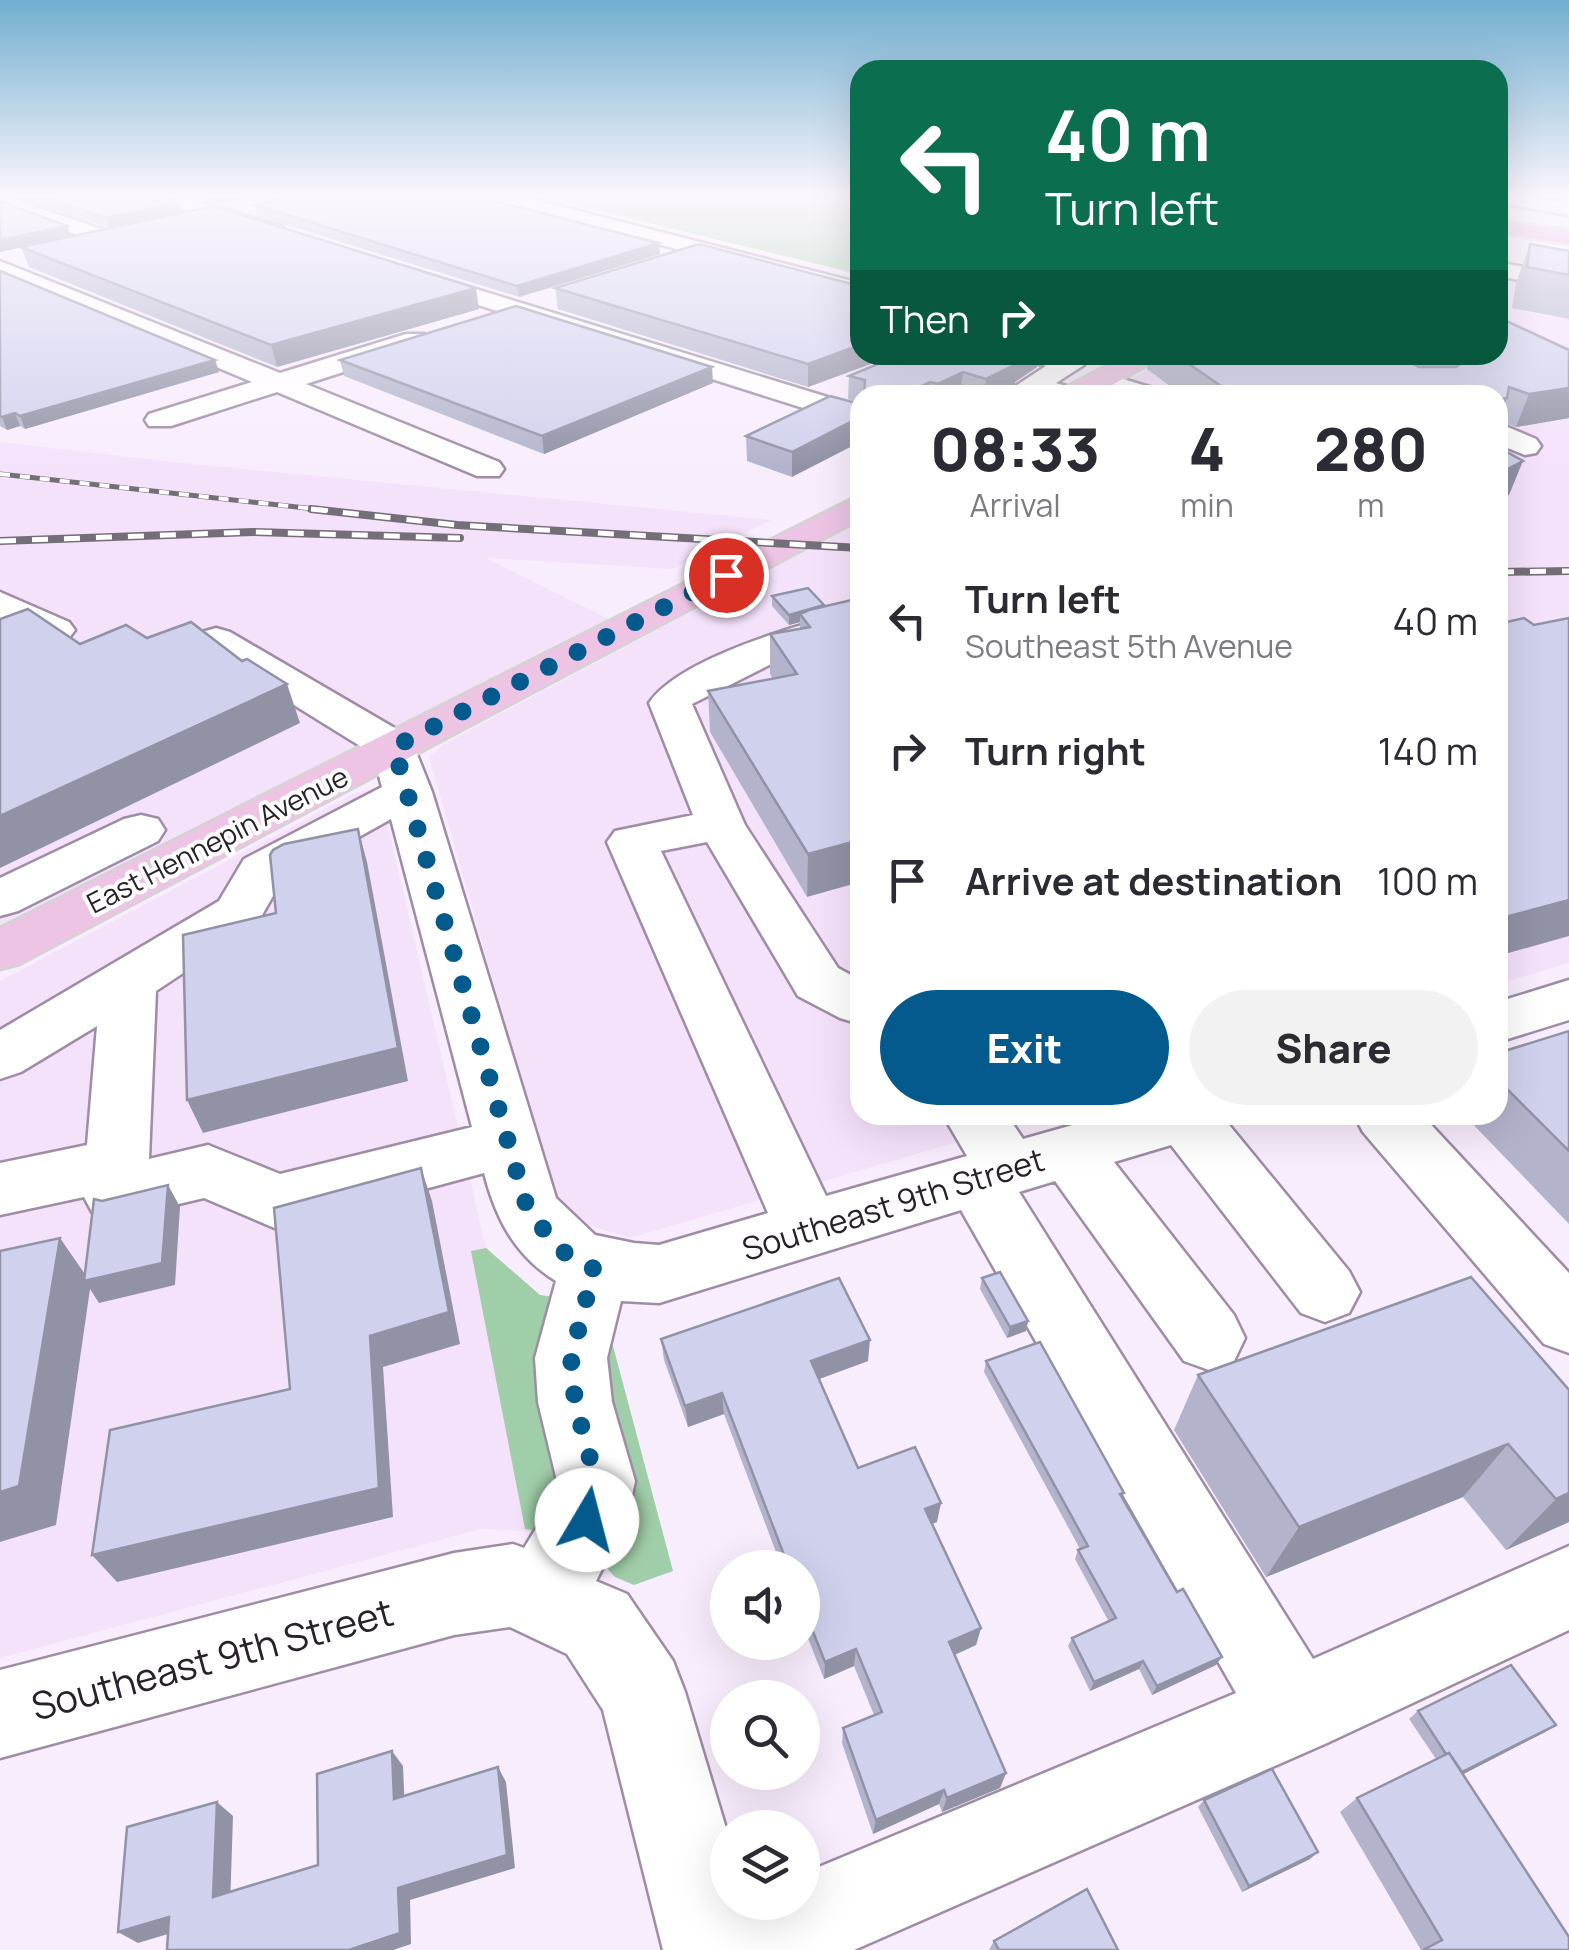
<!DOCTYPE html>
<html lang="en">
<head>
<meta charset="utf-8">
<style>
	body { margin:0; font-family:Manrope,sans-serif; background:#f2f2f3; color:#2b2b33; height:100vh; display:flex; flex-direction:column; font-size:38px; white-space:nowrap }
	* { box-sizing:border-box; margin:0 }
	p { font-size:32px; color:#7c7c81 }
	.icon { flex:none; width:55px; height:55px; fill:none; stroke:currentColor; stroke-width:2; stroke-linecap:round; stroke-linejoin:round }
	.map { position:relative; flex:1; overflow:hidden }
	.details { position:absolute; left:850px; top:385px; width:658px; height:740px; display:flex; flex-direction:column; background:#fff; border-radius:30px; box-shadow:0 10px 40px #0002 }
	.details>* { flex:none }
	.banner { position:absolute; left:850px; top:60px; width:658px; height:305px; border-radius:30px; box-shadow:0 10px 40px #0002; background:#0b6e4f; color:#fff; overflow:hidden }
	.buttons { position:absolute; left:710px; top:1550px; display:grid; gap:20px }
	.buttons a { display:grid; place-items:center; width:110px; height:110px; border-radius:50%; background:#fff; box-shadow:0 10px 40px #0002; font-size:50px }
	.pin { position:absolute; display:grid; place-items:center; width:85px; height:85px; color:#fff; margin:-42px; border:5px solid #fff; border-radius:50%; box-shadow:0 2px 10px #0007 }
	.me { position:absolute; width:110px; margin:-55px; rotate:8deg; stroke-linejoin:round; filter:drop-shadow(0 0 8px #0008) }
	.turn { display:flex; align-items:center; gap:35px; height:210px; padding:0 30px; font-size:45px }
	.turn .icon { width:130px; height:130px; stroke-width:2.5 }
	.turn b { display:block; font-size:70px; line-height:85px }
	.then { display:flex; align-items:center; height:95px; padding:0 30px; background:#0003; gap:20px; font-size:38px }
	.eta { display:flex; justify-content:space-evenly; align-items:center; height:170px; text-align:center }
	.eta b { font-size:60px; font-weight:800; line-height:70px }
	.primary-button { display:flex; gap:20px; margin-top:auto; padding:20px 30px }
	.primary-button a { flex:1; height:115px; border-radius:60px; background:#045a8c; color:#fff; font-size:40px; font-weight:800; line-height:115px; text-align:center }
	.primary-button a+a { background:#f2f2f3; color:#2b2b33 }
	ul { padding:0; list-style:none }
	li { display:flex; align-items:center; gap:30px; height:130px; padding:0 30px }
	li div { flex:1 }
	li b { display:block; font-size:38px }
	li em { font-style:normal }
	.map>svg:first-child { display:block }
	.built { fill:#f4e2fb }
	.green { fill:#a0cea8 }
	.lines { fill:none; stroke-linecap:round; stroke-linejoin:round }
	.minor-casing { stroke:#9e8da4; stroke-width:5 }
	.major-casing { stroke:#d4d3d4; stroke-width:5 }
	.highway-casing { stroke:#d4d3d4; stroke-width:5 }
	.minor { fill:#fff; fill-rule:evenodd }
	.major { fill:#eec4e4; fill-rule:evenodd }
	.highway { fill:#e29cd2; fill-rule:evenodd }
	.rail-far1-casing { stroke:#756d78; stroke-width:5 }
	.rail-casing { stroke:#756d78; stroke-width:8 }
	.rail-far1 { stroke:#fff; stroke-width:4; stroke-dasharray:10; stroke-linecap:butt }
	.rail { stroke:#fff; stroke-width:5; stroke-dasharray:16; stroke-linecap:butt }
	.wall { fill:#b3b4cc }
	.shaded-wall { fill:#9292a6 }
	.building { fill:#d0d1ed; stroke:#9292a6; stroke-width:2.5 }
	.route { stroke:#045a8c; stroke-width:18; stroke-dasharray:0 32.4 }
	.labels { text-anchor:middle; dominant-baseline:central; stroke-width:8; stroke-linejoin:round; paint-order:stroke }
	.far-street-label { font-size:28px; fill:#28212a; stroke:#fff }
	.street-label { font-size:32px; fill:#28212a; stroke:#fff }
	.near-street-label { font-size:38px; fill:#28212a; stroke:#fff }
</style>
</head>
<body>
<div class="map">
<svg width="1569" height="1950" viewBox="0 0 1569 1950">
	<rect width="100%" height="100%" fill="#f8edfc"/>
	<g class="built">
		<path d="M1498,262L1569,274V963L1498,984V395H1101L1177,355H1498Z"/>
		<path d="M0,442L172,462L771,520L672,569L486,558L609,619L0,925Z"/>
		<path d="M860,521V1115H1050L630,1238L581,1223L557,1206L429,757L442,745Z"/>
		<path d="M371,789L381,796L486,1248L540,1295L554,1297L546,1532L481,1529L0,1658V981L353,794Z"/>
	</g>
	<g class="green">
		<path d="M535,195H860V269L850,272Z"/>
		<path d="M486,1248L540,1295L554,1297L570,1438L546,1532L525,1529L471,1251Z"/>
		<path d="M609,1331L673,1571L634,1585L615,1577L603,1564L587,1333Z"/>
	</g>
	<g class="lines">
		<defs>
			<g id="minor">
				<path d="M0,195L117,234L120,239L117,244H101L0,206Z"/>
				<path d="M149,195H180L283,227L286,232L275,239L267,237L152,199Z"/>
				<path d="M482,195H516L860,283V297L485,199Z"/>
				<path d="M1498,195L1569,203V215L1498,203Z"/>
				<path d="M0,261L280,373L406,334H424L428,340L424,346L306,384L499,462L504,469L499,476H477L277,392L171,426H149L145,420L149,414L252,382L0,276Z"/>
				<path d="M1498,262L1569,276V290L1498,276Z"/>
				<path d="M404,267L860,407V426L396,279L392,274L396,269Z"/>
				<path d="M1026,355C1045,355 1071,350 1084,365L1056,383L1076,389L1081,395C1061,395 1030,401 1017,385L1046,366L1030,361Z"/>
				<path d="M1100,372L1156,389L1161,395C1137,395 1102,400 1086,381L1090,375Z"/>
				<path d="M1498,423L1536,439L1541,446L1536,453L1525,455L1498,444Z"/>
				<path d="M0,592L69,622L75,630L69,638L55,642L41,638L0,619Z"/>
				<path d="M860,609V633L807,646L692,704L745,825L838,968L860,980V1024L840,1018L798,996L707,842L661,851L826,1196L967,1156L943,1115H1007L1023,1139L1108,1115H1221L1349,1271L1360,1292L1349,1313L1325,1322L1301,1313L1171,1145L1114,1162L1234,1315L1245,1338L1234,1361L1209,1370L1184,1361L1055,1181L1019,1192L1313,1659L1569,1546V1630L1327,1743L854,1950H663L603,1710L567,1654L510,1627L454,1635L0,1758V1670L454,1553L513,1544L524,1548L551,1504L557,1481L538,1402L535,1358L556,1281C515,1256 496,1219 484,1173L277,1229L204,1198L115,1219L92,1212L84,1197L0,1215V1163L87,1145L97,1026L21,1072L0,1079V1030L219,901L244,859L382,787L373,754L202,648L196,640L202,632L216,628L230,632L410,737L432,792L556,1198L595,1235L634,1243L659,1245L768,1213L607,842L615,831L693,815L649,703C680,657 805,623 860,609ZM391,819L472,1127L280,1174L208,1145L149,1159L156,991L257,924L282,880ZM961,1210L1236,1693L802,1874V1902H728V1835L685,1692L673,1661L627,1594L596,1581L627,1520L635,1481L612,1402L607,1358L621,1301L659,1303Z"/>
				<path d="M141,815L158,819L165,830L158,841L18,911L0,916V878L124,819Z"/>
				<path d="M1569,980V1020L1498,1042V1002Z"/>
				<path d="M1354,1115H1422L1569,1273V1353L1544,1344L1363,1132Z"/>
			</g>
			<g id="major">
				<path d="M1128,355H1163L1095,395H1058L1063,389Z"/>
				<path d="M860,495V519L19,964L0,969V928Z"/>
			</g>
			<path id="highway" d="M1498,221L1569,230V244L1498,233Z"/>
		</defs>
		<use href="#minor" class="minor-casing"/>
		<use href="#major" class="major-casing"/>
		<use href="#highway" class="highway-casing"/>
		<use href="#minor" class="minor"/>
		<use href="#major" class="major"/>
		<use href="#highway" class="highway"/>
		<defs>
			<path id="rail-far1" d="M0,474L333,511"/>
			<g id="rail">
				<path d="M311,509L457,525L860,548"/>
				<path d="M0,541L253,532L460,538"/>
				<path d="M1498,572L1569,571"/>
			</g>
		</defs>
		<use href="#rail-far1" class="rail-far1-casing"/>
		<use href="#rail" class="rail-casing"/>
		<use href="#rail-far1" class="rail-far1"/>
		<use href="#rail" class="rail"/>
	</g>
	<g class="wall">
		<path d="M7,195H161L182,212L110,228Z"/>
		<path d="M192,195H260L220,204Z"/>
		<path d="M0,201L67,226L71,236L479,309L277,367L29,267L21,247L0,252Z"/>
		<path d="M255,205L660,254L519,297L257,216Z"/>
		<path d="M1530,244L1569,251V319L1512,308L1516,283Z"/>
		<path d="M0,271L215,360L219,372L25,429L20,426L7,430L0,426Z"/>
		<path d="M555,288L860,355H1039L1037,367L1015,382L1014,388L999,395H860V403L848,399L849,376L879,363L876,362L808,387L558,309Z"/>
		<path d="M1569,350V418L1516,427L1498,420V395H1182L1147,369L1149,355H1498Z"/>
		<path d="M340,360L713,383L544,454L344,376Z"/>
		<path d="M830,396L792,477L747,461L746,436Z"/>
		<path d="M772,596L824,605L807,897L710,732L708,691L773,679L770,674V634L800,629V622L789,625L772,606Z"/>
		<path d="M1569,1031V1224L1464,1115H1498V1053Z"/>
		<path d="M982,1278L1028,1321L1026,1331L1007,1338L980,1289Z"/>
		<path d="M661,1339L868,1361L819,1379L858,1468L937,1522L932,1524L981,1628L976,1645L955,1655L1006,1773L1000,1788L942,1812L939,1804L873,1834L842,1743L843,1728L874,1715L854,1666L824,1679L802,1623V1568H782L724,1414L688,1427L664,1360Z"/>
		<path d="M986,1361L1122,1497L1216,1665L1152,1695L1139,1669L1090,1691L1068,1646L1072,1638L1109,1622L1075,1559L1078,1550L1080,1549L984,1372Z"/>
		<path d="M1198,1375L1569,1390V1522L1506,1550L1463,1497L1266,1577L1174,1430Z"/>
		<path d="M1418,1711L1545,1732L1463,1774L1569,1950H1421L1340,1812L1357,1798L1436,1759L1409,1719Z"/>
		<path d="M1204,1800L1310,1859L1242,1892L1198,1807Z"/>
		<path d="M994,1941L1118,1950H989Z"/>
	</g>
	<g class="shaded-wall">
		<path d="M218,195H260L220,204Z"/>
		<path d="M179,202L182,212L110,228L107,218Z"/>
		<path d="M67,226L71,236L0,252V240Z"/>
		<path d="M659,243L660,254L519,297L517,286Z"/>
		<path d="M476,288L479,309L277,367L271,345Z"/>
		<path d="M860,345V355H876V362L808,387V364Z"/>
		<path d="M1023,355H1039L1037,367L1015,382L1014,388L999,395H984L986,379Z"/>
		<path d="M215,360L219,372L25,429L20,416Z"/>
		<path d="M712,367L713,383L544,454L542,436Z"/>
		<path d="M963,372L960,395H937L938,384Z"/>
		<path d="M930,382L929,395H904Z"/>
		<path d="M1569,388V418L1516,427L1529,394Z"/>
		<path d="M1507,398L1498,421V399Z"/>
		<path d="M15,413L20,426L7,430L2,417Z"/>
		<path d="M860,417V442L792,477V452Z"/>
		<path d="M1523,461L1509,495L1498,502V474Z"/>
		<path d="M824,605V615L800,614V622L789,625V615Z"/>
		<path d="M287,684L300,723L0,868V816Z"/>
		<path d="M358,829L367,862L408,1081L203,1133L187,1100Z"/>
		<path d="M860,840V882L807,897L808,854Z"/>
		<path d="M1569,900V936L1498,956V919Z"/>
		<path d="M421,1168L432,1201L460,1344L383,1367L393,1517L117,1582L92,1555L370,1336Z"/>
		<path d="M168,1185L180,1207L175,1285L99,1303L90,1289L56,1525L0,1542V1492L60,1238L89,1280Z"/>
		<path d="M1028,1321L1026,1331L1007,1338L1010,1327Z"/>
		<path d="M870,1340L868,1361L811,1382V1361Z"/>
		<path d="M722,1393L724,1414L688,1427L685,1406Z"/>
		<path d="M1508,1444L1463,1497L1266,1577L1299,1527Z"/>
		<path d="M1569,1493V1522L1506,1550L1556,1499Z"/>
		<path d="M941,1503L937,1522L921,1528L925,1509Z"/>
		<path d="M981,1628L976,1645L945,1659L949,1642Z"/>
		<path d="M856,1649L854,1666L824,1679L825,1662Z"/>
		<path d="M1222,1657L1216,1665L1152,1695L1157,1686Z"/>
		<path d="M1143,1661L1139,1669L1090,1691L1094,1682Z"/>
		<path d="M1556,1725L1545,1732L1450,1781L1459,1773Z"/>
		<path d="M392,1751L403,1766L405,1813L394,1799Z"/>
		<path d="M498,1767L506,1782L515,1868L410,1900L411,1944L393,1950H349Z"/>
		<path d="M1006,1773L1000,1788L942,1812L947,1798Z"/>
		<path d="M944,1790L939,1804L873,1834L876,1820Z"/>
		<path d="M217,1802L233,1816L230,1908L213,1897Z"/>
		<path d="M1318,1852L1310,1859L1242,1892L1249,1886Z"/>
		<path d="M169,1917L188,1928L138,1943L118,1932Z"/>
	</g>
	<g class="building">
		<path d="M35,195H161L179,202L107,218Z"/>
		<path d="M299,195H471L659,243L517,286L255,205Z"/>
		<path d="M0,201L67,226L0,240Z"/>
		<path d="M213,206L476,288L271,345L21,247Z"/>
		<path d="M699,244L860,286V345L808,364L555,288Z"/>
		<path d="M1530,244L1569,251V275L1527,267Z"/>
		<path d="M0,271L215,360L20,416L15,413L2,417L0,416Z"/>
		<path d="M516,306L712,367L542,436L340,360Z"/>
		<path d="M1498,317L1569,350V388L1529,394L1509,387L1507,398L1498,399V395H1234L1176,355H1397L1419,367H1456L1460,364L1453,355H1498Z"/>
		<path d="M892,355H1023L1018,359L1017,364L986,379L963,372L938,384L930,382L904,395H864L865,380L849,376L890,359Z"/>
		<path d="M830,396L860,404V417L792,452L746,436Z"/>
		<path d="M1498,447L1523,461L1498,474Z"/>
		<path d="M808,588L824,605L789,615L772,596Z"/>
		<path d="M860,598V840L808,854L708,691L797,674L770,634L810,627L800,614L809,610Z"/>
		<path d="M28,609L80,644L126,625L147,638L191,622L242,661L247,659L287,684L0,816V619Z"/>
		<path d="M1524,618L1534,625L1569,618V900L1498,919V624Z"/>
		<path d="M358,829L398,1048L187,1100L183,935L276,913L270,855L273,850L284,844Z"/>
		<path d="M1569,1031V1151L1498,1080V1053Z"/>
		<path d="M421,1168L449,1312L370,1336L379,1488L92,1555L110,1430L290,1389L274,1208Z"/>
		<path d="M168,1185L162,1263L84,1281L94,1199L102,1201Z"/>
		<path d="M60,1238L19,1486L0,1492V1251Z"/>
		<path d="M1000,1272L1028,1321L1010,1327L982,1278Z"/>
		<path d="M1471,1277L1569,1390V1493L1556,1499L1508,1444L1299,1527L1198,1375Z"/>
		<path d="M839,1278L870,1340L811,1361L858,1468L915,1447L941,1503L925,1509L981,1628L949,1642L1006,1773L947,1798L944,1790L876,1820L843,1728L882,1712L856,1649L825,1662L802,1604V1568H789L722,1393L685,1406L661,1339Z"/>
		<path d="M1040,1342L1124,1493L1120,1494L1177,1592L1183,1589L1222,1657L1157,1686L1143,1661L1094,1682L1072,1638L1116,1618L1078,1550L1088,1546L986,1361Z"/>
		<path d="M1511,1665L1556,1725L1462,1772L1449,1753L1446,1754L1418,1711Z"/>
		<path d="M392,1751L394,1799L498,1767L507,1855L398,1888L400,1933L349,1950H167L169,1917L118,1932L127,1827L217,1802L213,1897L318,1865L317,1774Z"/>
		<path d="M1449,1753L1569,1937V1950H1423L1442,1940L1357,1798Z"/>
		<path d="M1272,1769L1318,1852L1249,1886L1204,1800Z"/>
		<path d="M1087,1889L1118,1950H999L994,1941Z"/>
	</g>
	<linearGradient id="sky" x2="0" y2="1"><stop stop-color="#71aed0"/><stop offset="0.42" stop-color="#fcf7fe"/><stop offset="1" stop-color="#fcf7fe" stop-opacity="0"/></linearGradient>
	<rect width="1569" height="468" fill="url(#sky)"/>
	<g class="lines">
		<path class="route" d="M587,1520L596,1481L575,1402L571,1358L594,1269L562,1251L528,1211L394,747L726,575"/>
	</g>
	<g class="labels">
		<g class="far-street-label">
			<text transform="translate(217 839) rotate(-27)">East Hennepin Avenue</text>
		</g>
		<g class="street-label">
			<text transform="translate(893 1204) rotate(-17)">Southeast 9th Street</text>
		</g>
		<g class="near-street-label">
			<text transform="translate(212 1658) rotate(-15)">Southeast 9th Street</text>
		</g>
	</g>
</svg>
<div class="buttons">
<a><svg class="icon" aria-label="sound" viewBox="0 0 24 24"><path d="M4 9h4l5-4v14l-5-4H4zM17 9q2 3 0 6"/></svg></a>
<a><svg class="icon" aria-label="search" viewBox="0 0 24 24"><circle cx="10" cy="10" r="6"/><path d="M15 15l6 6"/></svg></a>
<a><svg class="icon" aria-label="layers" viewBox="0 0 24 24"><path d="M12 4l9 5-9 5-9-5zM3 14l9 5 9-5"/></svg></a>
</div>
<div class="pin" style="left:726px;top:575px;background:#d93025"><svg class="icon" aria-label="arrive" viewBox="0 0 24 24"><path d="M6 21V4h12l-3 4 3 4H6"/></svg></div>
<svg class="me" style="left:587px;top:1520px" viewBox="-20 -20 40 40"><circle r="19" fill="#fff"/><path d="M0-13L10 11 0 6-10 11z" fill="#045a8c"/></svg>
<div class="banner">
<div class="turn"><svg class="icon" aria-label="left" viewBox="0 0 24 24"><path d="M17 20v-9H6M10 6l-5 5 5 5"/></svg><div><b>40 m</b>Turn left</div></div>
<div class="then">Then<svg class="icon" aria-label="right" viewBox="0 0 24 24"><path d="M7 20v-9h11M14 6l5 5-5 5"/></svg></div>
</div>
<section class="details">
<div class="eta">
<div><b>08:33</b><p>Arrival</p></div>
<div><b>4</b><p>min</p></div>
<div><b>280</b><p>m</p></div>
</div>
<ul>
<li><svg class="icon" aria-label="left" viewBox="0 0 24 24"><path d="M17 20v-9H6M10 6l-5 5 5 5"/></svg><div><b>Turn left</b><p>Southeast 5th Avenue</p></div><em>40 m</em></li>
<li><svg class="icon" aria-label="right" viewBox="0 0 24 24"><path d="M7 20v-9h11M14 6l5 5-5 5"/></svg><div><b>Turn right</b></div><em>140 m</em></li>
<li><svg class="icon" aria-label="arrive" viewBox="0 0 24 24"><path d="M6 21V4h12l-3 4 3 4H6"/></svg><div><b>Arrive at destination</b></div><em>100 m</em></li>
</ul>
<div class="primary-button"><a>Exit</a><a>Share</a></div>
</section>
</div>
</body>
</html>
